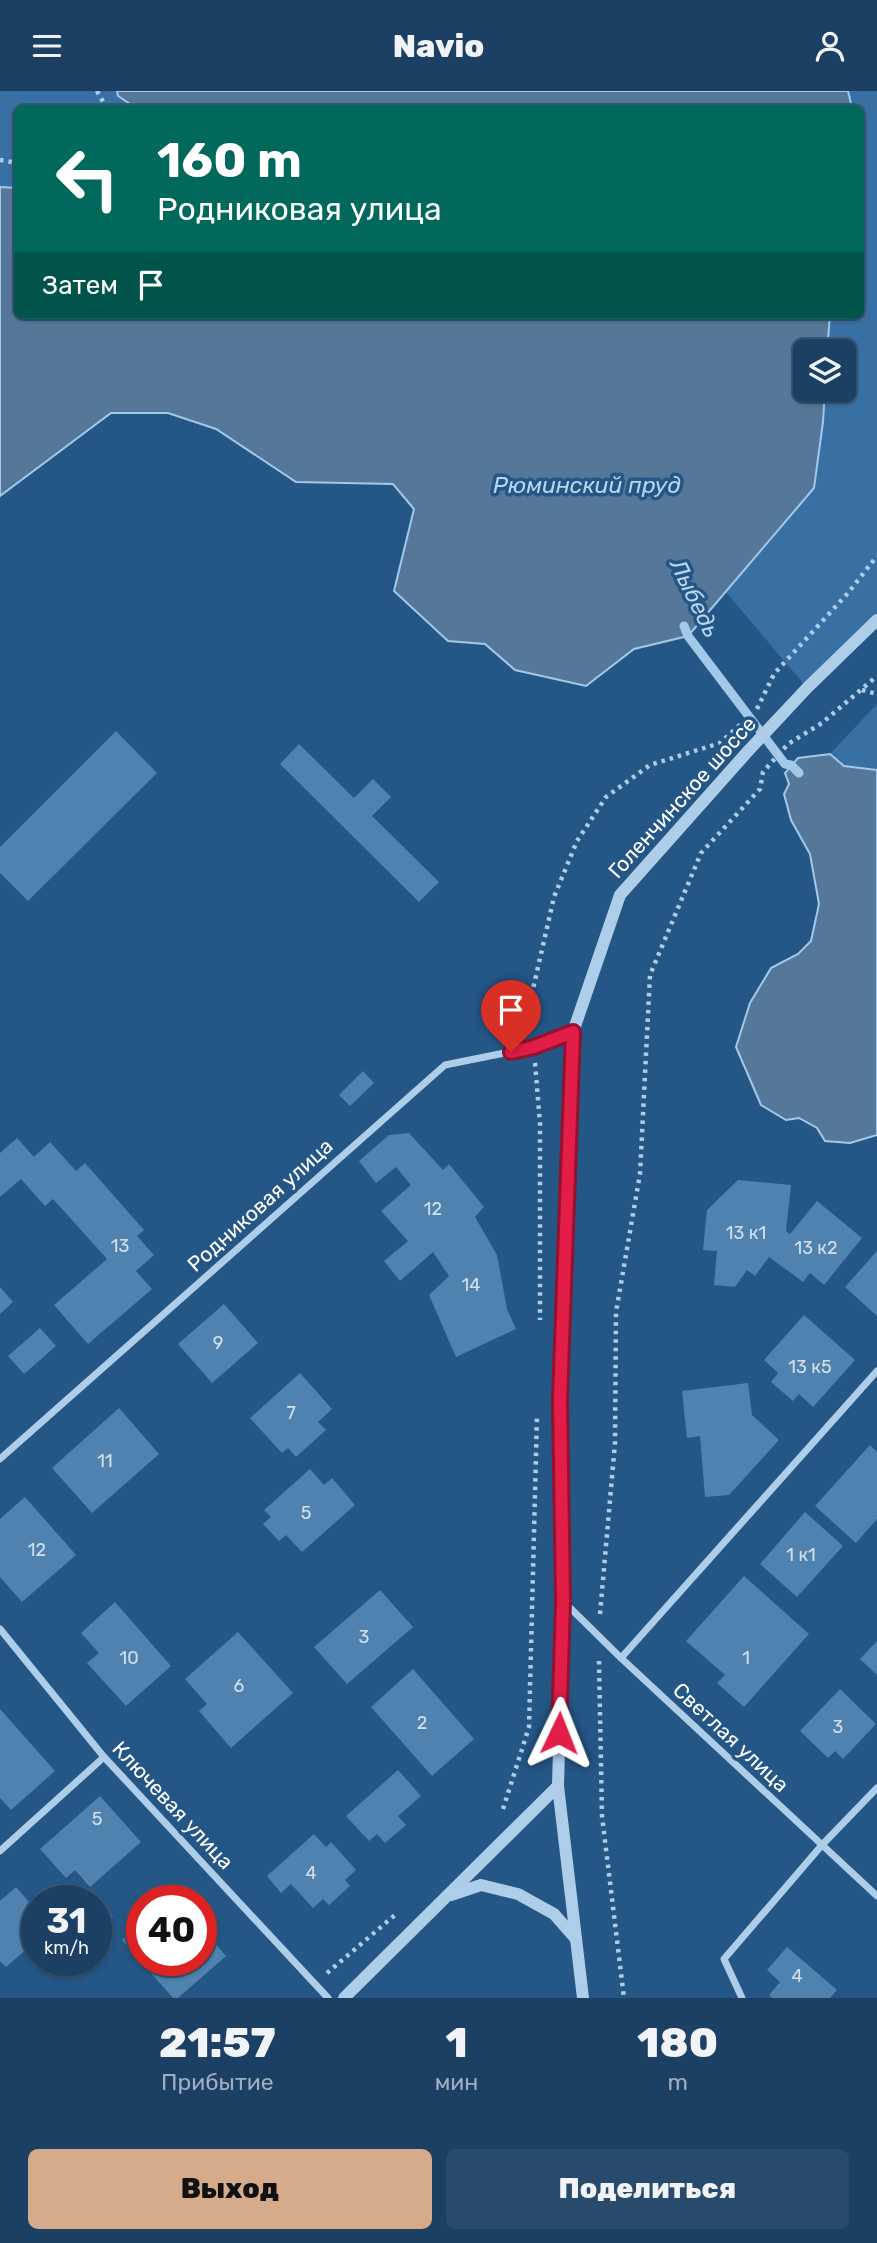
<!DOCTYPE html>
<html lang="ru">
<head>
<meta charset="utf-8">
<style>
	body { margin:0; font-family:Rubik,sans-serif; background:#284b6d; color:#f1f3f6; height:100vh; display:flex; flex-direction:column; font-size:26px; white-space:nowrap }
	* { box-sizing:border-box; margin:0 }
	p { font-size:23px; color:#a0afbf }
	.icon { flex:none; width:38px; height:38px; fill:none; stroke:currentColor; stroke-width:2; stroke-linecap:round; stroke-linejoin:round }
	.map { position:relative; height:1907px; overflow:hidden }
	.details { display:flex; flex-direction:column; background:#1b4064; flex:1 }
	.details>* { flex:none }
	.guide { position:absolute; left:14px; top:14px; width:850px; height:214px; border-radius:10px; box-shadow:0 2px 5px #0004,0 0 0 2px #395978; background:#00695c; color:#fff; overflow:hidden }
	.buttons { position:absolute; left:793px; top:248px; display:grid; gap:14px }
	.buttons a { display:grid; place-items:center; width:63px; height:63px; border-radius:10px; background:#1b4064; box-shadow:0 2px 5px #0004,0 0 0 2px #395978; font-size:35px }
	.speed { position:absolute; left:21px; top:1794px; display:flex; gap:14px; font-size:35px; font-weight:700; text-align:center }
	.speed>* { display:grid; place-content:center; width:91px; height:91px; border-radius:50%; background:#1b4064; box-shadow:0 2px 5px #0004,0 0 0 2px #395978; line-height:1 }
	.speed small { font-size:18px; font-weight:400 }
	.speed .limit { border:10px solid #d22; background:#fff; color:#111 }
	.pin { position:absolute; display:grid; place-items:center; width:60px; height:60px; color:#fff; margin:-72px -30px; border-radius:50% 50% 50% 0; rotate:-45deg; box-shadow:0 0 7px #0007 }
	.pin .icon { rotate:45deg }
	.me { position:absolute; width:77px; margin:-38px; rotate:2deg; stroke-linejoin:round; filter:drop-shadow(0 0 5px #0008) }
	.turn { display:flex; align-items:center; gap:24px; height:147px; padding:0 28px; font-size:32px }
	.turn .icon { width:91px; height:91px; stroke-width:2.5 }
	.turn b { display:block; font-size:49px; line-height:60px }
	.then { display:flex; align-items:center; height:66px; padding:0 28px; background:#0003; gap:14px; font-size:26px }
	.eta { display:flex; justify-content:space-evenly; align-items:center; height:119px; text-align:center }
	.eta b { font-size:42px; font-weight:800; line-height:49px }
	.action { display:flex; gap:14px; margin-top:auto; padding:14px 28px }
	.action a { flex:1; height:80px; border-radius:10px; background:#d6ab8b; color:#111; font-size:28px; font-weight:800; line-height:80px; text-align:center }
	.action a+a { background:#284b6d; color:#f1f3f6 }
	header { display:flex; justify-content:space-between; align-items:center; height:91px; padding:0 28px; background:#1b4064; font-size:32px; font-weight:800 }
	.map>svg:first-child { display:block }
	.green { fill:#3870a3 }
	.water { fill:#55789a; stroke:#a2c9ea; stroke-width:2 }
	.lines { fill:none; stroke-linecap:round; stroke-linejoin:round }
	.stream { stroke:#a2c9ea; stroke-width:9 }
	.building { fill:#5082b0 }
	.path { stroke:#aecde9; stroke-width:4.5; stroke-dasharray:3.5 5; stroke-linecap:butt }
	.minor { stroke:#aecde9; stroke-width:7 }
	.tertiary { stroke:#aecde9; stroke-width:12 }
	.route-casing { stroke:#92132f; stroke-width:18 }
	.route { stroke:#e11d48; stroke-width:12 }
	.labels { text-anchor:middle; dominant-baseline:central; stroke-width:7; stroke-linejoin:round; paint-order:stroke }
	.number-label { font-size:18px; fill:#d3e0eb }
	.street-label { font-size:21px; fill:#fff; stroke:#245686 }
	.water-label { font-size:23px; font-style:italic; fill:#b9d7f0; stroke:#245686 }
</style>
</head>
<body>
<header><svg class="icon" aria-label="menu" viewBox="0 0 24 24"><path d="M4 6h16M4 12h16M4 18h16"/></svg>Navio<svg class="icon" aria-label="person" viewBox="0 0 24 24"><circle cx="12" cy="8" r="4"/><path d="M4 21q1-7 8-7t8 7"/></svg></header>
<div class="map">
<svg width="877" height="1907" viewBox="0 0 877 1907">
	<rect width="100%" height="100%" fill="#245686"/>
	<g class="green">
		<path d="M0,0H117L118,6L138,17L18,18L17,97L0,96Z"/>
		<path d="M848,0H877V529L807,597L726,501L814,397L823,331L825,299H844V261H827L830,224H861V18L852,17Z"/>
		<path d="M877,613V679L844,675L830,663Z"/>
	</g>
	<g class="water">
		<path d="M117,0H848L852,17L138,18L118,5Z"/>
		<path d="M0,96L17,97L18,224H830L827,261H805V299H825L823,331L814,397L688,545L634,558L586,595L515,579L485,553L448,550L394,500L414,418L393,393L296,391L216,338L168,322H111L0,405Z"/>
		<path d="M830,663L844,675L877,679V1044L850,1052L825,1050L817,1037L799,1027L786,1029L761,1014L736,956L750,912L771,877L798,863L811,850L819,813L810,763L791,729L784,703L789,693L785,682L798,667Z"/>
	</g>
	<g class="lines">
		<path class="stream" d="M684,535L688,545L785,673L791,674L799,682"/>
	</g>
	<g class="building">
		<path d="M116,640L157,682L28,810L0,782V756Z"/>
		<path d="M299,653L354,707L373,688L391,706L372,725L439,791L419,811L280,673Z"/>
		<path d="M363,980L374,992L350,1015L339,1004Z"/>
		<path d="M409,1042L443,1079L449,1073L484,1116L475,1126L497,1164L507,1218L516,1238L456,1266L429,1204L449,1185L433,1161L400,1190L384,1170L408,1150L381,1120L411,1094L396,1076L376,1092L359,1070L389,1044Z"/>
		<path d="M17,1047L34,1066L50,1051L76,1080L85,1072L144,1139L137,1145L154,1164L136,1180L152,1198L88,1253L54,1214L107,1168L53,1108L45,1115L21,1088L0,1106V1062Z"/>
		<path d="M738,1089L791,1094L786,1140L790,1143L817,1110L862,1147L824,1194L810,1182L803,1191L769,1166L755,1185L747,1179L735,1196L714,1194L717,1160L703,1159L707,1119Z"/>
		<path d="M877,1160V1225L845,1196Z"/>
		<path d="M0,1196L13,1211L0,1223Z"/>
		<path d="M224,1213L258,1252L212,1292L178,1253Z"/>
		<path d="M804,1224L855,1269L813,1316L799,1303L793,1310L771,1291L778,1282L764,1269Z"/>
		<path d="M40,1237L56,1255L24,1283L8,1265Z"/>
		<path d="M300,1282L332,1318L318,1331L326,1339L296,1366L288,1357L282,1362L250,1327Z"/>
		<path d="M748,1292L752,1324L779,1349L729,1404L705,1406L700,1345L687,1347L682,1300Z"/>
		<path d="M119,1317L159,1363L92,1422L52,1377Z"/>
		<path d="M870,1354L877,1361V1428L856,1452L815,1415Z"/>
		<path d="M310,1378L324,1394L332,1387L355,1414L302,1461L286,1444L279,1450L263,1433L271,1426L264,1419Z"/>
		<path d="M25,1406L76,1464L22,1511L0,1486V1428Z"/>
		<path d="M805,1421L843,1455L797,1506L760,1473Z"/>
		<path d="M744,1485L809,1543L744,1616L717,1592L725,1584L686,1550Z"/>
		<path d="M380,1499L413,1536L347,1593L314,1556Z"/>
		<path d="M115,1511L171,1575L126,1615L87,1572L99,1562L81,1542Z"/>
		<path d="M238,1541L293,1602L231,1657L199,1620L207,1613L185,1588Z"/>
		<path d="M877,1550V1584L860,1568Z"/>
		<path d="M413,1578L474,1648L432,1685L371,1616Z"/>
		<path d="M840,1598L876,1633L843,1668L835,1660L828,1667L800,1640Z"/>
		<path d="M0,1618L55,1680L11,1719L0,1707Z"/>
		<path d="M398,1679L421,1705L398,1725L406,1734L385,1752L377,1743L369,1750L346,1725Z"/>
		<path d="M100,1705L141,1751L90,1796L75,1779L66,1787L40,1758Z"/>
		<path d="M314,1743L326,1756L331,1751L356,1779L345,1789L350,1795L329,1814L323,1808L313,1817L291,1793L281,1802L267,1785Z"/>
		<path d="M16,1796L37,1820V1849L6,1876L0,1870V1810Z"/>
		<path d="M94,1804L113,1825L96,1839V1810H88Z"/>
		<path d="M142,1831V1869H201V1836L226,1865L178,1907H173L122,1849Z"/>
		<path d="M787,1856L837,1899L830,1907H772L769,1904L780,1891L767,1879Z"/>
	</g>
	<g class="lines">
		<g class="path">
			<path d="M97,0L107,18"/>
			<path d="M0,69L18,72"/>
			<path d="M862,599L877,603"/>
			<path d="M757,618L774,583L848,502L877,465"/>
			<path d="M532,938L530,911L554,806L577,750L606,706L650,674L720,652L741,633"/>
			<path d="M535,972L540,1032V1229"/>
			<path d="M600,1523L615,1352L616,1221L640,1083L650,884L701,762L760,698L763,681L788,653L822,632L877,585"/>
			<path d="M599,1570L602,1725L624,1907"/>
			<path d="M503,1718L529,1636L537,1325"/>
			<path d="M327,1882L395,1824"/>
		</g>
		<g class="minor">
			<path d="M0,1368L445,974L534,956L573,941"/>
			<path d="M563,1510L621,1567L877,1805"/>
			<path d="M0,1538L104,1666L328,1907"/>
			<path d="M621,1567L877,1280"/>
			<path d="M0,1760L104,1666"/>
			<path d="M742,1907L724,1868L822,1754L877,1697"/>
		</g>
		<g class="tertiary">
			<path d="M451,1804L481,1794L518,1803L554,1823L576,1848"/>
			<path d="M344,1907L558,1695"/>
			<path d="M583,1907L558,1695L563,1510L560,1308L573,941L620,804L749,659L807,597L877,529"/>
		</g>
	</g>
	<g class="lines">
		<defs>
			<path id="route" d="M511,961L534,956L573,941L560,1308L563,1510L559,1642"/>
		</defs>
		<use href="#route" class="route-casing"/>
		<use href="#route" class="route"/>
	</g>
	<g class="labels">
		<g class="number-label">
			<text x="433" y="1118">12</text>
			<text x="746" y="1142">13 к1</text>
			<text x="120" y="1155">13</text>
			<text x="816" y="1157">13 к2</text>
			<text x="471" y="1194">14</text>
			<text x="218" y="1252">9</text>
			<text x="810" y="1276">13 к5</text>
			<text x="291" y="1322">7</text>
			<text x="105" y="1370">11</text>
			<text x="306" y="1422">5</text>
			<text x="37" y="1459">12</text>
			<text x="801" y="1464">1 к1</text>
			<text x="364" y="1546">3</text>
			<text x="129" y="1567">10</text>
			<text x="746" y="1567">1</text>
			<text x="239" y="1595">6</text>
			<text x="422" y="1632">2</text>
			<text x="838" y="1636">3</text>
			<text x="97" y="1728">5</text>
			<text x="311" y="1782">4</text>
			<text x="797" y="1885">4</text>
		</g>
		<g class="street-label">
			<text transform="translate(682 706) rotate(-48)">Голенчинское шоссе</text>
			<text transform="translate(260 1114) rotate(-42)">Родниковая улица</text>
			<text transform="translate(731 1646) rotate(43)">Светлая улица</text>
			<text transform="translate(173 1714) rotate(47)">Ключевая улица</text>
		</g>
		<g class="water-label">
			<text x="587" y="394">Рюминский пруд</text>
			<text transform="translate(695 507) rotate(64)">Лыбедь</text>
		</g>
	</g>
</svg>
<div class="buttons">
<a><svg class="icon" aria-label="layers" viewBox="0 0 24 24"><path d="M12 4l9 5-9 5-9-5zM3 14l9 5 9-5"/></svg></a>
</div>
<div class="speed"><div>31<small>km/h</small></div><div class="limit">40</div></div>
<div class="pin" style="left:511px;top:961px;background:#d93025"><svg class="icon" aria-label="arrive" viewBox="0 0 24 24"><path d="M6 21V4h12l-3 4 3 4H6"/></svg></div>
<svg class="me" style="left:559px;top:1642px" viewBox="-20 -20 40 40"><path d="M0-17L14 15 0 8-14 15z" fill="#e11d48" stroke="#fff" stroke-width="4"/></svg>
<div class="guide">
<div class="turn"><svg class="icon" aria-label="left" viewBox="0 0 24 24"><path d="M17 20v-9H6M10 6l-5 5 5 5"/></svg><div><b>160 m</b>Родниковая улица</div></div>
<div class="then">Затем<svg class="icon" aria-label="arrive" viewBox="0 0 24 24"><path d="M6 21V4h12l-3 4 3 4H6"/></svg></div>
</div>
</div>
<section class="details">
<div class="eta">
<div><b>21:57</b><p>Прибытие</p></div>
<div><b>1</b><p>мин</p></div>
<div><b>180</b><p>m</p></div>
</div>
<div class="action"><a>Выход</a><a>Поделиться</a></div>
</section>
</body>
</html>
